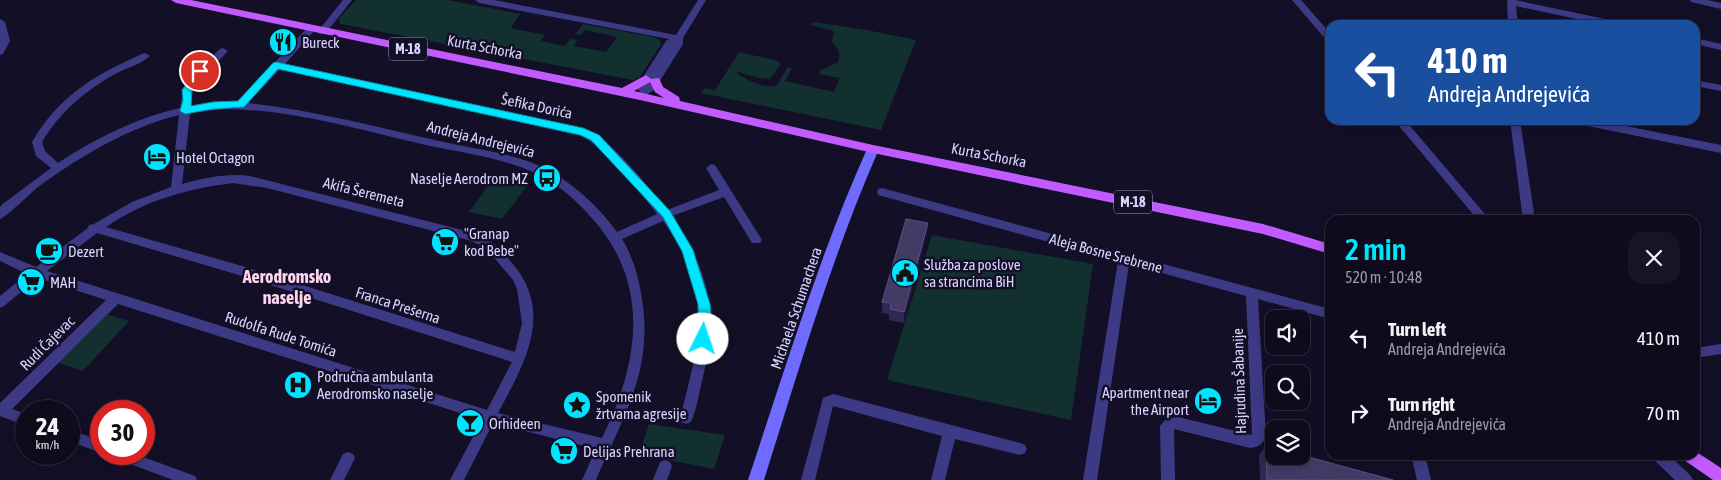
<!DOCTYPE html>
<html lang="en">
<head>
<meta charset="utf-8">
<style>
	body { margin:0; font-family:"Asap Condensed",sans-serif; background:#171425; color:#f1f3f6; height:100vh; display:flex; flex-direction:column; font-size:19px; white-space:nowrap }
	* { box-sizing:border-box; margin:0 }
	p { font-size:16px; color:#9b9ba3 }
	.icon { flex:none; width:28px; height:28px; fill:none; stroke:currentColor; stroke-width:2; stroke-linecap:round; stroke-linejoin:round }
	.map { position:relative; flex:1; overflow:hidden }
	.drawer { position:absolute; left:1325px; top:215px; width:375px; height:245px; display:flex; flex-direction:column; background:#0e0b1c; border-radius:15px; box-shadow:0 2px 12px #0003,0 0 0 1px #2e2b3b }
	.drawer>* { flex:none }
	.top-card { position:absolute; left:1325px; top:20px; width:375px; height:105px; border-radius:15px; box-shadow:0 2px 12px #0003,0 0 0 1px #2e2b3b; background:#1a4fa0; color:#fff; overflow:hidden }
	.tools { position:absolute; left:1265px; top:310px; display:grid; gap:10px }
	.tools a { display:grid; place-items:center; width:45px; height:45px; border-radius:10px; background:#0e0b1c; box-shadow:0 2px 12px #0003,0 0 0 1px #2e2b3b; font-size:25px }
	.speed { position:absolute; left:15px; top:400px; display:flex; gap:10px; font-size:25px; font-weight:700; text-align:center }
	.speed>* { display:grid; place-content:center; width:65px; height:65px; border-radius:50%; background:#0e0b1c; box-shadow:0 2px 12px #0003,0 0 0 1px #2e2b3b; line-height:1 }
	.speed small { font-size:12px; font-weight:400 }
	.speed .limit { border:8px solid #d22; background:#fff; color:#111 }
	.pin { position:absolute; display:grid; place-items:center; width:42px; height:42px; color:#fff; margin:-21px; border:2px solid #fff; border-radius:50%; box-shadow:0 1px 5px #0007 }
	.me { position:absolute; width:55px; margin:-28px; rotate:4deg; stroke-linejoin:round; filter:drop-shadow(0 0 4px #0008) }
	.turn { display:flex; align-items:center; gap:18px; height:105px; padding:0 20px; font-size:22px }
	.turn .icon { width:65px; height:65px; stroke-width:2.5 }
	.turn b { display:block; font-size:35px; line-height:42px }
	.round { display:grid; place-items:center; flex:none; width:52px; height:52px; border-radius:15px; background:#171425 }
	.summary { display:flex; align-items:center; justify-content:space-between; height:85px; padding:0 20px }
	h1 { font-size:30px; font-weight:600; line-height:38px; color:#00e5ff }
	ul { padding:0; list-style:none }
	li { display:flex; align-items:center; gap:15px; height:75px; padding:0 20px }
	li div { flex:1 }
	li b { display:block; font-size:19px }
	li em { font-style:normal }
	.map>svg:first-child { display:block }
	.green { fill:#12302f }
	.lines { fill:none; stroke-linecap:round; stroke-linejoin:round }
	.minor { fill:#3d3a85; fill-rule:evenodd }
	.tertiary { fill:#3d3a85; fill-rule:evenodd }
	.secondary { fill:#6f6bff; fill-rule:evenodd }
	.primary { fill:#c25bff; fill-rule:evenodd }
	.wall { fill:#312854 }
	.shaded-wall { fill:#1d163a }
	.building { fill:#433a66; stroke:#5a527e }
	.route { fill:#00e5ff; stroke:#0095a6 }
	.labels { text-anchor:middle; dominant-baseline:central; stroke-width:5; stroke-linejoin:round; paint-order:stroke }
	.shield { fill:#130f26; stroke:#9e99be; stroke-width:1 }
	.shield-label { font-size:14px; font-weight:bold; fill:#d9d4ff }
	.poi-label { font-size:15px; fill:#d9d4ff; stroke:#130f26; text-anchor:start }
	.street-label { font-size:15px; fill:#d9d4ff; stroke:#130f26 }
	.quarter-label { font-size:18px; font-weight:bold; fill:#ffd6f0; stroke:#130f26 }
</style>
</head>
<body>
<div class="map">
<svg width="1721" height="480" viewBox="0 0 1721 480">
	<rect width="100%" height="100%" fill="#130f26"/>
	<g class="green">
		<path d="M356,0H448L520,14L511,28L545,35L541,41L564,46L571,39L577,40L574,46L606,52L617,37L585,30L581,35L575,34L583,24L654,37L660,40L661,44L640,77L633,80L341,24L339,21L340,17Z"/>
		<path d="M813,22L867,30L916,40L881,130L701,93L704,88L715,90L739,52L779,61L780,65L770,79L759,78L738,72L737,74C749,80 764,90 777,85L788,67L792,68L785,81L834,92L840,78L819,74L820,71L838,62C841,53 839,49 832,42L834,31L811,25Z"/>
		<path d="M494,178L527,186L502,219L469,212Z"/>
		<path d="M932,235L1093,264L1071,420L887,380Z"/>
		<path d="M105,314L129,321L83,371L56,362Z"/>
		<path d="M649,424L725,435L714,469L639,454Z"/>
	</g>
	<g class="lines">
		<g class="minor">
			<path d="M343,0H352L325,34H319V30Z"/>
			<path d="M475,0H494L676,35L698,0H706L683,38V44L654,90L640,99L635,96L640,91L636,88L666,41L669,39L479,3Z"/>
			<path d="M1292,0H1301L1330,33V42L1327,41Z"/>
			<path d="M1507,0H1515L1619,22L1624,25H1605L1516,6L1518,25H1508Z"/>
			<path d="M1690,0H1707L1721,3V9L1691,2Z"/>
			<path d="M0,19L5,22L10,41L3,54L0,55Z"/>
			<path d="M311,26L316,29L314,31L285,64L587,129C614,143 647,185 667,210L719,190L706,168L711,164L715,165L762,240L760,243H752L724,197L672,216C709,273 719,311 703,377C699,392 697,409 691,422L686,424L681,422L680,418C700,341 714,290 663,221L622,239C632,255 638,275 641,293C655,369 624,414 596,480H582L596,449L493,423L464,480H450L482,420L118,304L12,409L26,414V426L0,416V403L106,300L38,278L4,306L0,308V296L27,274L0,261V252L36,267L88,228L89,225L94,224L132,202L171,187L179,115C127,128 81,156 38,187C31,193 5,218 0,219V207L4,203L51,168L36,156L32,142C59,96 94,75 142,54L145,53L150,56C142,64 126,68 115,74C85,91 60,112 42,142L45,151L58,163C96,138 136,118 180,108L184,88L197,69L220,49L223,48L228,51C210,73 194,72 190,106L214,103L238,102L308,27ZM280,69L580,135C606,148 639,190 657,214L617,232C599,207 573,183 546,169C512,152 472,149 435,140C373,126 312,110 248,103ZM223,109C286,109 349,127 409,141C451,152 498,155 537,174C557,184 574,198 588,214C652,281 640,361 602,438L498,413C524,364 555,313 512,263C497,246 493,239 470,232L250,176C228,173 203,178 182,184L190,113ZM233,183L267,188L468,240L485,247L513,280L517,289L522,323L515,352L242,266L106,227C146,200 186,189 233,183ZM97,233L242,276L512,362L487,410L47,271Z"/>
			<path d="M1695,38L1721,44V50L1695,44Z"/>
			<path d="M1695,80L1721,85V91L1695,86Z"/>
			<path d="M1394,120H1405L1490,220H1478Z"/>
			<path d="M1510,120H1520L1535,220H1523Z"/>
			<path d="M1573,120H1596L1721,145V153L1578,124Z"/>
			<path d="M882,188L1330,309V319L1258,299L1266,437C1262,445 1258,447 1250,448L1174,429L1175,480H1161L1160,426L1166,419L1178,417L1252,435L1246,296L1129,264L1097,480H1083L1118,261L878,195L877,192L878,189Z"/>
			<path d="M1721,344V354L1695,358V348Z"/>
			<path d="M833,394L1020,443L1025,445L1027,449L1025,453L1020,455L955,439L945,480H931L942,436L833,406L815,480H801L822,402L823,398Z"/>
			<path d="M69,429L101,441V453L69,441Z"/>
			<path d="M348,452L353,454L355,458L344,480H330L343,454Z"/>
			<path d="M112,454H135L195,476L197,480H173L114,458Z"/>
			<path d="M1411,455H1425L1431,480H1417Z"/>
			<path d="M665,460L670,462L672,466L667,480H653L660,462Z"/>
		</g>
		<path class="tertiary" d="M1652,455H1669L1690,475L1693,480H1675L1654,460Z"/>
		<path class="secondary" d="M873,145L879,149C832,256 799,369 764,480H748C785,369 819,256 867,149Z"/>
		<g class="primary">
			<path d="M171,0H191L622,88L646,75L651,79L659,78L663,87L679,97L680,101L873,145L1263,224L1330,244V254L1263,234L873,153L640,100L176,3ZM650,82L655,92L664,98L634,91Z"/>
			<path d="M1695,451L1721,468V480H1713L1684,460L1682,455H1695Z"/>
		</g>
	</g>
	<g class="wall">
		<path d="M927,234L904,323L889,320V314L882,313V302Z"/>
		<path d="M1266,445L1393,480H1260L1259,455Z"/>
	</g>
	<path class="shaded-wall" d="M928,223L927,234L904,323V312Z"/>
	<g class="building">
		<path d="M906,219L928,223L904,312L890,309L891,303L882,302Z"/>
		<path d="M1266,445L1274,447V456H1301V455L1393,480H1267Z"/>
	</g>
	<path class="route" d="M276,62L583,128L599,135L670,211L693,250L710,304L712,321L707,343H699L698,304L682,251L663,217L591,140L580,135L278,69L244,107L213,109L185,114L180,111L183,100L182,90L197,69H204L205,71L192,90L191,106L213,102L238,101L273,63Z"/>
	<defs>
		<symbol id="restaurant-disc" viewBox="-11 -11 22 22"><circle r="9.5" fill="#00e5ff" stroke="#130f26"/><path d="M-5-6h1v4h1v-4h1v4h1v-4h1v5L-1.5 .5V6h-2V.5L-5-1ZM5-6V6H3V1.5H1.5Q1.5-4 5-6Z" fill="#111"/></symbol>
		<symbol id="hotel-disc" viewBox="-11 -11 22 22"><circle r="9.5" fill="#00e5ff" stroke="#130f26"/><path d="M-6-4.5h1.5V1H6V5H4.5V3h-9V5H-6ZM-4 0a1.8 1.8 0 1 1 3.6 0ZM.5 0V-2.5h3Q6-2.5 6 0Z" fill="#111"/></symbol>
		<symbol id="bus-disc" viewBox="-11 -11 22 22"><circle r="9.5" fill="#00e5ff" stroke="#130f26"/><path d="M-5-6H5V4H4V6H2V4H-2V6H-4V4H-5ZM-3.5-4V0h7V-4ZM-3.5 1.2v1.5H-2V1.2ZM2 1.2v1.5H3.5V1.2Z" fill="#111"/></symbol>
		<symbol id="supermarket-disc" viewBox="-11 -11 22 22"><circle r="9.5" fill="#00e5ff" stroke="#130f26"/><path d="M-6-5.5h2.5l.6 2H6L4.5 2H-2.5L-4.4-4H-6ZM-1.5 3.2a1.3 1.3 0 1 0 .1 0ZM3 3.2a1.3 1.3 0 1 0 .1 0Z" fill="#111"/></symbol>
		<symbol id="cafe-disc" viewBox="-11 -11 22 22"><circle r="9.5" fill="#00e5ff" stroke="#130f26"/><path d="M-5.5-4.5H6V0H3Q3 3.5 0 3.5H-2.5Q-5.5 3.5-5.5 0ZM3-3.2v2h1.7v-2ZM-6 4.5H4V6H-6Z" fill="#111"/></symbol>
		<symbol id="civic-disc" viewBox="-11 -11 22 22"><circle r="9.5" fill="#00e5ff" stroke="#130f26"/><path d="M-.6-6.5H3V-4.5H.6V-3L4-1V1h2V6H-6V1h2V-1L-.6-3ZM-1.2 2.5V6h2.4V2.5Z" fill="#111"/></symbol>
		<symbol id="hospital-disc" viewBox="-11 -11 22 22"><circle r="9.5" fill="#00e5ff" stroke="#130f26"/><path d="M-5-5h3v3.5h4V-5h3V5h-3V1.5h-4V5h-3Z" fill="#111"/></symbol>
		<symbol id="sight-disc" viewBox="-11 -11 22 22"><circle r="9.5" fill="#00e5ff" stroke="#130f26"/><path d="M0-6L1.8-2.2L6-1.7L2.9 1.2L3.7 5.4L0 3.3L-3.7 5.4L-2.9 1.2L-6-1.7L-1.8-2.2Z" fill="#111"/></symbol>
		<symbol id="bar-disc" viewBox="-11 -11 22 22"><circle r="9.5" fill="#00e5ff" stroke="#130f26"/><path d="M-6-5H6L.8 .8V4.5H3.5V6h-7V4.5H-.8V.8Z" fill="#111"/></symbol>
	</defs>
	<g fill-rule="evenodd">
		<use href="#restaurant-disc" x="267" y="26" width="32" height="32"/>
		<use href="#hotel-disc" x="141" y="141" width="32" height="32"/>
		<use href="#bus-disc" x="531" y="162" width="32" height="32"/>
		<use href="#supermarket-disc" x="429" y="226" width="32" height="32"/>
		<use href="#cafe-disc" x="33" y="235" width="32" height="32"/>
		<use href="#civic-disc" x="889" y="257" width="32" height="32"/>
		<use href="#supermarket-disc" x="15" y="266" width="32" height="32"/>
		<use href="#hospital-disc" x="282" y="369" width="32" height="32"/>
		<use href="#hotel-disc" x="1192" y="385" width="32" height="32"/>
		<use href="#sight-disc" x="561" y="389" width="32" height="32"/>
		<use href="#bar-disc" x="454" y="407" width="32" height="32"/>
		<use href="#supermarket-disc" x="548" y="435" width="32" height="32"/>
	</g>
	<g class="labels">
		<g class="shield">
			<rect x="389" y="37.5" width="38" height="23" rx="4"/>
			<rect x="1114" y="190.5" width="38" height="23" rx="4"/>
		</g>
		<g class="shield-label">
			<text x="408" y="49">M-18</text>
			<text x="1133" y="202">M-18</text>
		</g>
		<g class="poi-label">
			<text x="302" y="42">Bureck</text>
			<text x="176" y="157">Hotel Octagon</text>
			<text x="528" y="178" text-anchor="end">Naselje Aerodrom MZ</text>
			<text x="464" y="233">"Granap<tspan x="464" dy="17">kod Bebe"</tspan></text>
			<text x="68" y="251">Dezert</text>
			<text x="924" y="264">Služba za poslove<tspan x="924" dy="17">sa strancima BiH</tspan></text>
			<text x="50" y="282">MAH</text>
			<text x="317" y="376">Područna ambulanta<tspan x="317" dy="17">Aerodromsko naselje</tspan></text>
			<text x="1189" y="392" text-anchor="end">Apartment near<tspan x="1189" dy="17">the Airport</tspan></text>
			<text x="596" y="396">Spomenik<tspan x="596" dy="17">žrtvama agresije</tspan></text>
			<text x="489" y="423">Orhideen</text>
			<text x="583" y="451">Delijas Prehrana</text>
		</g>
		<g class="street-label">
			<text transform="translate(485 47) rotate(11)">Kurta Schorka</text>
			<text transform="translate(537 106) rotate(12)">Šefika Dorića</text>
			<text transform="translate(481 139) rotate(14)">Andreja Andrejevića</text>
			<text transform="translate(989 155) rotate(11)">Kurta Schorka</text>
			<text transform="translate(364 192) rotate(14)">Akifa Šeremeta</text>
			<text transform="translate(1106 253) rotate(15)">Aleja Bosne Srebrene</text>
			<text transform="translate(398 305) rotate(18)">Franca Prešerna</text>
			<text transform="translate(796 308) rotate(-71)">Michaela Schumachera</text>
			<text transform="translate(281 334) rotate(18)">Rudolfa Rude Tomića</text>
			<text transform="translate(47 343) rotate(-45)">Rudi Čajevac</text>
			<text transform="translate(1239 381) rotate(-92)">Hajrudina Šabanije</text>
		</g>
		<g class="quarter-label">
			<text x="287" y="276">Aerodromsko<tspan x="287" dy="21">naselje</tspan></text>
		</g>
	</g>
</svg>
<div class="tools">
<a><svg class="icon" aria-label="sound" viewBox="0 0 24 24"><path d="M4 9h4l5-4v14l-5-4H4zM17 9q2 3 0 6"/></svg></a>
<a><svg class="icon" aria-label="search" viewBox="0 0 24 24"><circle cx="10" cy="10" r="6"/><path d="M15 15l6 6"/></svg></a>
<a><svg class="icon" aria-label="layers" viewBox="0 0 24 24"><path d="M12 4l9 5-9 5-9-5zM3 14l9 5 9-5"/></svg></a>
</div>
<div class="speed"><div>24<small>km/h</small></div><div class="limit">30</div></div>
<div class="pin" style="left:200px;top:71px;background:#d93025"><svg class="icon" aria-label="arrive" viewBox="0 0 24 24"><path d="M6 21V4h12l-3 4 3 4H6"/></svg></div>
<svg class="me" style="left:703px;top:339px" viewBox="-20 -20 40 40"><circle r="19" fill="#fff"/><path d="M0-13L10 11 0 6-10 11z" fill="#00e5ff"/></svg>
<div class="top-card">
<div class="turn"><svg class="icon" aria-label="left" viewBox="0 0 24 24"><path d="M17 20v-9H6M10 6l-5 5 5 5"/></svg><div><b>410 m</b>Andreja Andrejevića</div></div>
</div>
<section class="drawer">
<div class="summary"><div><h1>2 min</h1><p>520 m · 10:48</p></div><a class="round"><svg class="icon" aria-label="close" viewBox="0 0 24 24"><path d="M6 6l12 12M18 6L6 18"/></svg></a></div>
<ul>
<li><svg class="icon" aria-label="left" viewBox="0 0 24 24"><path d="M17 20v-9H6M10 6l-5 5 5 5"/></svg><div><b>Turn left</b><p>Andreja Andrejevića</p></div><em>410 m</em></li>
<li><svg class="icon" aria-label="right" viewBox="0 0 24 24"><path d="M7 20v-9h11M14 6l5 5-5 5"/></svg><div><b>Turn right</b><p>Andreja Andrejevića</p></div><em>70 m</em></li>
</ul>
</section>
</div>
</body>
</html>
